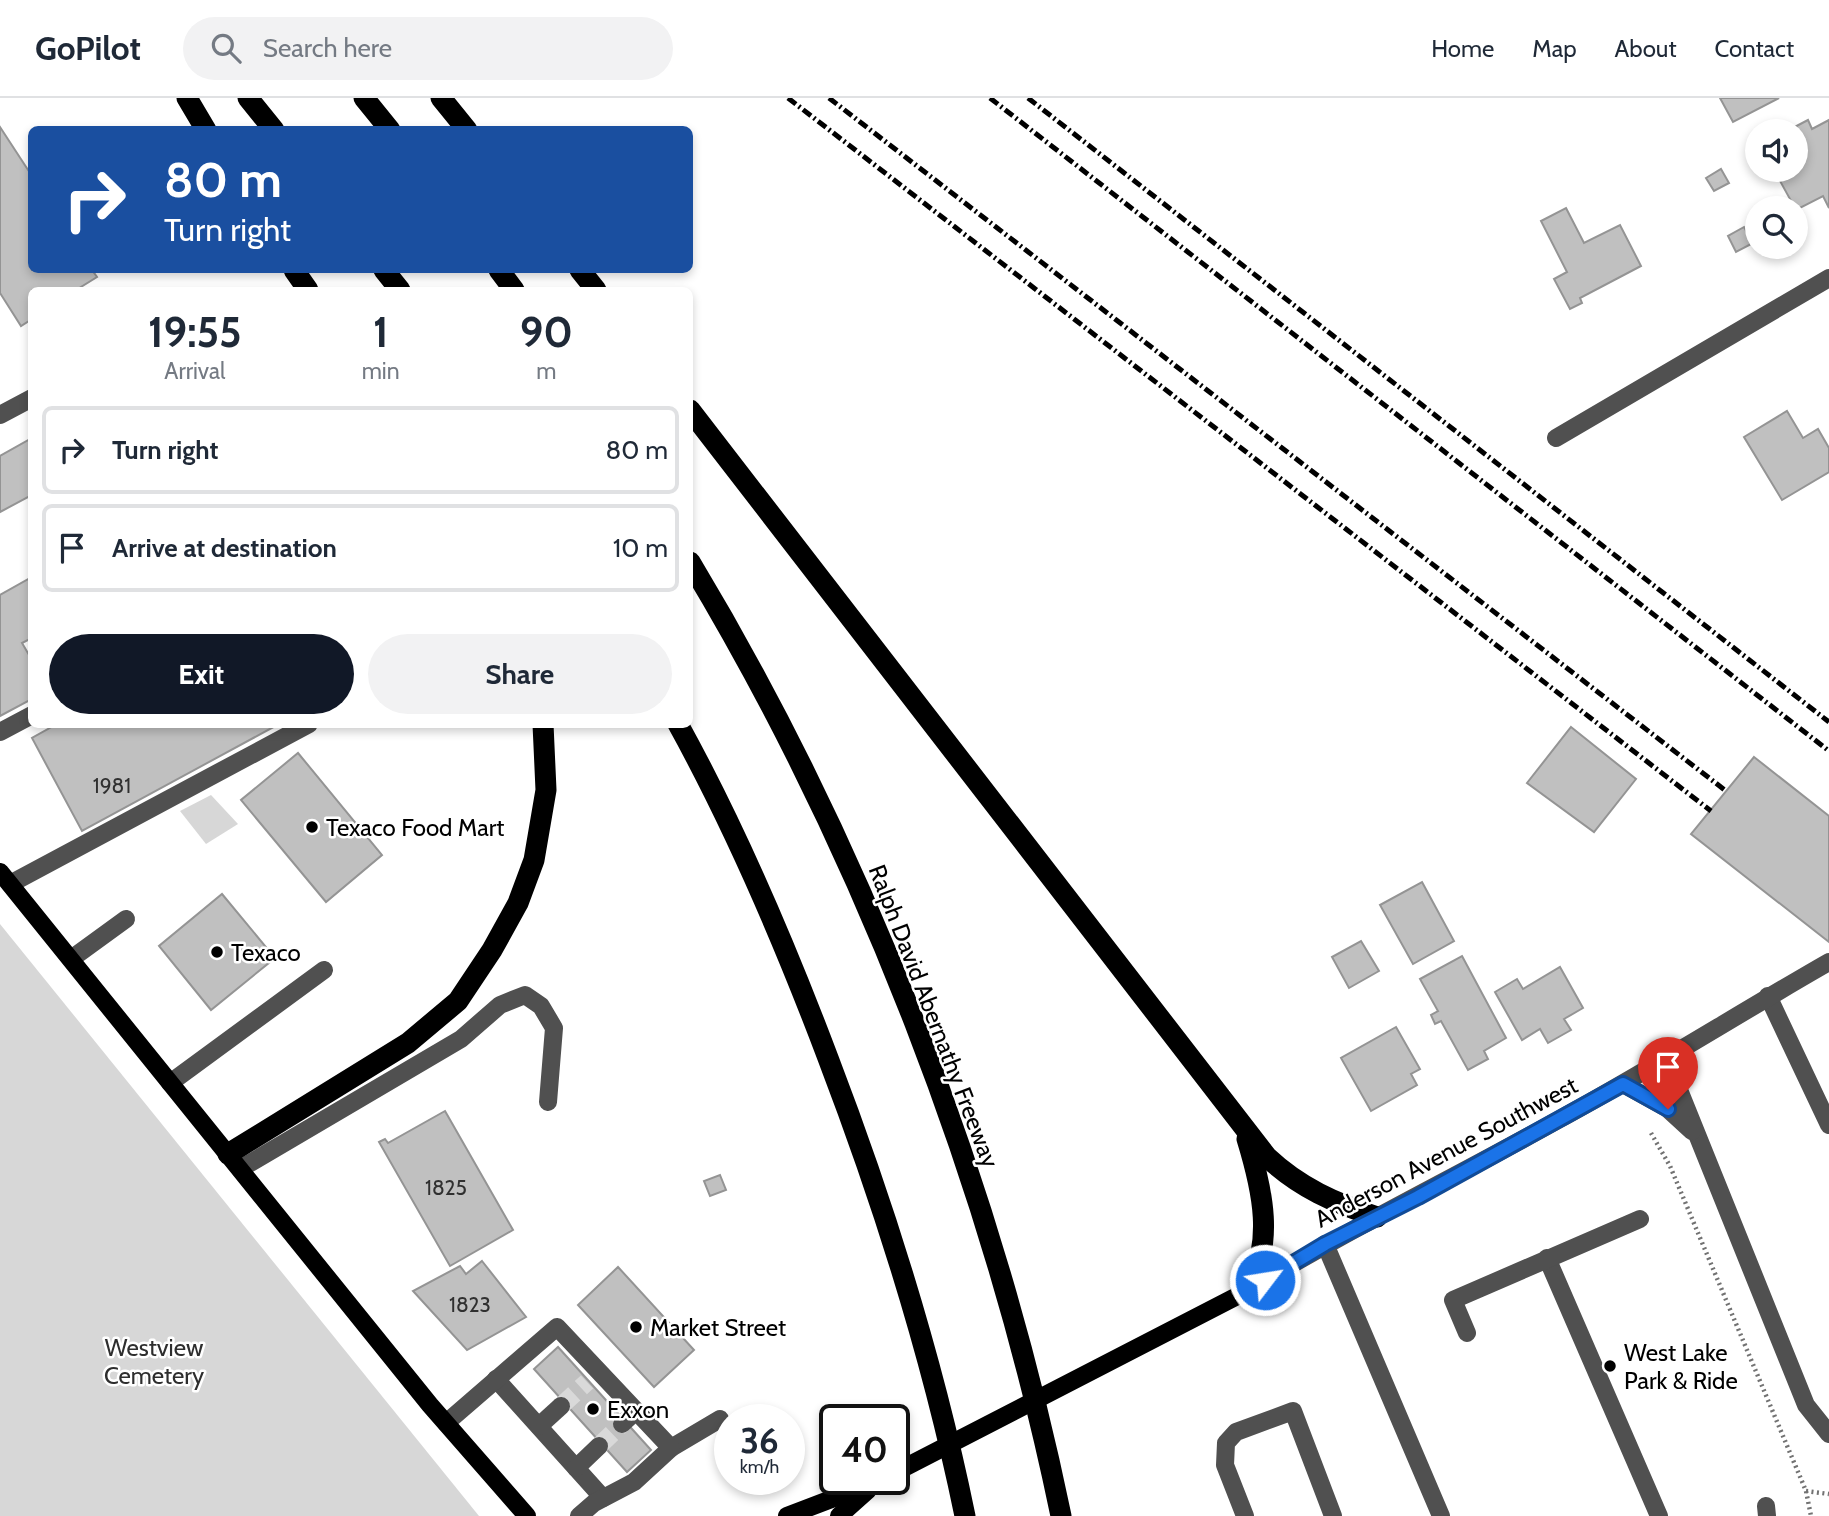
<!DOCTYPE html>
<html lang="en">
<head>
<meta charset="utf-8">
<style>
	body { margin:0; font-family:Cabin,sans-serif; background:#f2f2f3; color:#1f2937; height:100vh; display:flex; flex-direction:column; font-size:26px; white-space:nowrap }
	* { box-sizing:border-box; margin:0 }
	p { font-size:23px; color:#747a83 }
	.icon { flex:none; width:38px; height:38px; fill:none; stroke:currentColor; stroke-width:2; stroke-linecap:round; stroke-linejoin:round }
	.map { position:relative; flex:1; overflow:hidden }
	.sheet { position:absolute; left:28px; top:189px; width:665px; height:441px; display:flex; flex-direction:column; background:#fff; border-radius:10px; box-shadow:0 4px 10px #0003 }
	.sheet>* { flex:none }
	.banner { position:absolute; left:28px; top:28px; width:665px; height:147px; border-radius:10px; box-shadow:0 4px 10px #0003; background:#1a4fa0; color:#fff; overflow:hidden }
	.controls { position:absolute; left:1745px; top:21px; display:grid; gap:14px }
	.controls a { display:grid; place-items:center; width:63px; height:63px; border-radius:50%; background:#fff; box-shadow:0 4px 10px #0003; font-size:35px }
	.speed { position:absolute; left:714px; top:1306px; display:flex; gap:14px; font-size:35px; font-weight:700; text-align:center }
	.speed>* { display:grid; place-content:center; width:91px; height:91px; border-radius:50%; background:#fff; box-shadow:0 4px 10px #0003; line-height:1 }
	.speed small { font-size:18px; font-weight:400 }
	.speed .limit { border:4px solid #111; border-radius:10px; background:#fff; color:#111 }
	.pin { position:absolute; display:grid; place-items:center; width:60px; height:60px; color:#fff; margin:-72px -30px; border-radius:50% 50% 50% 0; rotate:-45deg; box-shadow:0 0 7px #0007 }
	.pin .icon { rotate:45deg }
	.me { position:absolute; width:77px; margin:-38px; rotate:59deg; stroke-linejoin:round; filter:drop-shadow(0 0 5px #0008) }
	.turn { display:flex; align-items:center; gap:24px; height:147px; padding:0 21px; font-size:32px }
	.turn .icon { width:91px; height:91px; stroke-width:2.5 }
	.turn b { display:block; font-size:49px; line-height:60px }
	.eta { display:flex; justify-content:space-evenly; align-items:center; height:119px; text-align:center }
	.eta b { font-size:42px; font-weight:700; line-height:49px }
	.action { display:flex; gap:14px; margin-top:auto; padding:14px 21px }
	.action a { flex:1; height:80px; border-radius:42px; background:#111827; color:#fff; font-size:28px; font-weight:700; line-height:80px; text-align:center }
	.action a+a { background:#f2f2f3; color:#1f2937 }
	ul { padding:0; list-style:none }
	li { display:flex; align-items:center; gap:21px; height:88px; margin:0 14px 10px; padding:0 7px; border:4px solid #e0e1e3; border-radius:10px }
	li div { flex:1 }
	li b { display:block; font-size:26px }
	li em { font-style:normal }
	header { display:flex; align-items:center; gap:42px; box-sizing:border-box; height:98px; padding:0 35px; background:#fff; border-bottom:2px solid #e0e1e3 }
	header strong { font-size:33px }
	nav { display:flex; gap:38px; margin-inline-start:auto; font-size:24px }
	.search { width:490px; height:63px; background:#f2f2f3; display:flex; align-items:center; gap:18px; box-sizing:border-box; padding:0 24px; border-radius:38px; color:#747a83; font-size:26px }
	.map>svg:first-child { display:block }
	.green { fill:#d7d7d7 }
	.building { fill:#c0c0c0; stroke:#949494; stroke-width:2 }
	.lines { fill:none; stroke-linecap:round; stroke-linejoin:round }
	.minor-tunnel { stroke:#d9d9d9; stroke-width:18; stroke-dasharray:18 9; stroke-linecap:butt }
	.path { stroke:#727272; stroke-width:4.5; stroke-dasharray:2 3.5; stroke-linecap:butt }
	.minor { stroke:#505050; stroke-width:18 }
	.major { stroke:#000; stroke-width:18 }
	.highway { stroke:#000; stroke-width:21 }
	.rail { stroke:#000; stroke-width:5; stroke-dasharray:10 3.5 2 3.5; stroke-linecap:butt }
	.route-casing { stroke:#114b97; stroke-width:18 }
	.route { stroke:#1a73e8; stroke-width:12 }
	.poi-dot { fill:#000; stroke:#fff; stroke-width:2.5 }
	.labels { text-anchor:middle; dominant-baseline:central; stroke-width:5; stroke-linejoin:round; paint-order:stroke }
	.number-label { font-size:21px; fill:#303030 }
	.poi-label { font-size:24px; fill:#000; stroke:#fff; text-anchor:start }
	.street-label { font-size:24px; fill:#000; stroke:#fff }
	.park-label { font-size:24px; fill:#2e2e2e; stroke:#fff }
</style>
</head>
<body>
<header>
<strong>GoPilot</strong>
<div class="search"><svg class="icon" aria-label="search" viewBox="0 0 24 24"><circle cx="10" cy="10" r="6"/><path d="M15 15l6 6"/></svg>Search here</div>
<nav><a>Home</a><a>Map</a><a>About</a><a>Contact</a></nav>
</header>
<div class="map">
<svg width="1829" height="1418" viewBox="0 0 1829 1418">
	<rect width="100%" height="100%" fill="#fff"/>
	<g class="green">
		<path d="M211,697L238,726L206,746L180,713Z"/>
		<path d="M0,826L479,1418H0Z"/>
	</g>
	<g class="building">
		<path d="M1720,0H1779L1733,24Z"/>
		<path d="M1808,22L1812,31L1829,22V110L1823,98L1796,112L1774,72H1796V33H1787Z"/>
		<path d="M0,29L32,78V172H92L97,179L76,192H32V221L21,228L0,195Z"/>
		<path d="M1721,71L1729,85L1714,93L1706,80Z"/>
		<path d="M1566,110L1584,145L1620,127L1641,168L1580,200L1582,205L1570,211L1554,181L1567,174L1541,123Z"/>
		<path d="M1744,129L1753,145L1736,154L1728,138Z"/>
		<path d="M1787,313L1803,340L1818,331L1829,350V374L1782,402L1744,339Z"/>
		<path d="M32,340V397L0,414V358Z"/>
		<path d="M32,479V540L22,545L32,562V601L0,618V497Z"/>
		<path d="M57,626H279L82,733L32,640Z"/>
		<path d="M1571,629L1636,681L1594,734L1527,685Z"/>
		<path d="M298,655L382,757L326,804L241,702Z"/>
		<path d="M1754,659L1829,718V844L1691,736Z"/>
		<path d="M1422,784L1454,843L1413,866L1380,807Z"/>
		<path d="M222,796L275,860L211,912L159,848Z"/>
		<path d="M1361,843L1379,873L1349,890L1332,859Z"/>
		<path d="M1462,858L1506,940L1484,953L1488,961L1468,972L1441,923L1435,926L1431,917L1438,913L1420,881Z"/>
		<path d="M1560,869L1583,910L1564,921L1571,932L1548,945L1540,931L1522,942L1495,894L1517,881L1523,891Z"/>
		<path d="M1396,929L1420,971L1411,976L1417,987L1371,1013L1341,960Z"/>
		<path d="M445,1013L513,1132L450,1168L379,1044L385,1041L388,1045Z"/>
		<path d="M720,1077L726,1092L710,1098L704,1083Z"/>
		<path d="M482,1163L526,1219L467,1252L413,1193L460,1168L466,1176Z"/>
		<path d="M618,1169L694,1252L654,1289L578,1207Z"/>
		<path d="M558,1249L651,1352L627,1374L534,1271Z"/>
	</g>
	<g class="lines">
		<g class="minor-tunnel">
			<path d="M561,1308L587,1284"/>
			<path d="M599,1348L622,1326"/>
		</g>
		<g class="path">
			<path d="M1651,1035L1670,1068L1806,1393L1811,1418"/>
			<path d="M1806,1393L1829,1396"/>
		</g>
		<g class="minor">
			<path d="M0,317L32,300"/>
			<path d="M1556,340L1829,180"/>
			<path d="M0,634L32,617"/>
			<path d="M10,786L309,626"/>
			<path d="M71,861L126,821"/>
			<path d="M1768,898L1829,1027"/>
			<path d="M1667,962L1806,1307L1829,1336"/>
			<path d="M170,985L324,872"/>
			<path d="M1623,986L1668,1011L1692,1033"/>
			<path d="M240,1071L461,941L500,907L525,897L541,908L554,930L548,1004"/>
			<path d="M1325,1146L1441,1418"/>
			<path d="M1547,1160L1659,1418"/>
			<path d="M1245,1194C1347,1132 1454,1080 1558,1022C1650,972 1738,916 1829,864"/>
			<path d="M1467,1235L1453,1202L1640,1121"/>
			<path d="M496,1281L603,1400"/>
			<path d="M446,1325L557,1229L671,1350L720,1321"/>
			<path d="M622,1326L636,1313"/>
			<path d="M539,1328L561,1308"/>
			<path d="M576,1370L599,1348"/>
			<path d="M1766,1408L1767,1418"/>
			<path d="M579,1418L594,1405L634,1384L671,1350"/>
			<path d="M1245,1418L1225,1367L1226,1345L1236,1334L1293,1313L1333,1418"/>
		</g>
		<g class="major">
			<path d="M0,774L430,1307L527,1418"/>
			<path d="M894,1375L1245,1194"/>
			<path d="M787,1418L884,1381"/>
			<path d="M839,1418L868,1392"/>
		</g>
		<g class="highway">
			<path d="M187,0L206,32"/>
			<path d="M248,0L274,32"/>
			<path d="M364,0L390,32"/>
			<path d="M441,0L467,32"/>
			<path d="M294,172L308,192"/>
			<path d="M384,172L400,192"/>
			<path d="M499,172L514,192"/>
			<path d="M580,172L596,192"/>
			<path d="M690,312L1267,1059C1300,1090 1335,1105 1377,1119"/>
			<path d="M690,464C863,751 993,1089 1061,1418"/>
			<path d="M678,626C737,733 785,846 828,960C885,1109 933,1262 965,1418"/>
			<path d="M228,1056L408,945L458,903L492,852L518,805L534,762L546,692L543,626"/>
			<path d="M1245,1194C1276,1148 1262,1090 1247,1041"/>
		</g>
		<g class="rail">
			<path d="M788,0L1711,713"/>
			<path d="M829,0L1726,693"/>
			<path d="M990,0L1829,653"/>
			<path d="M1028,0L1829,624"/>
		</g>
	</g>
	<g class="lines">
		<defs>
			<path id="route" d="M1265,1182L1325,1146L1418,1099L1623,986L1668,1011"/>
		</defs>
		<use href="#route" class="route-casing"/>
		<use href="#route" class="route"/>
	</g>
	<g class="poi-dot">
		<circle cx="312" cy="729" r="7"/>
		<circle cx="217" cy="854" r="7"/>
		<circle cx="636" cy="1229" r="7"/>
		<circle cx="1610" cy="1268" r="7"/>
		<circle cx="593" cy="1311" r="7"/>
	</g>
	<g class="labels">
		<g class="number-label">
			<text x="112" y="687">1981</text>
			<text x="446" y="1089">1825</text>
			<text x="470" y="1206">1823</text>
		</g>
		<g class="poi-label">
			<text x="326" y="729">Texaco Food Mart</text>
			<text x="231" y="854">Texaco</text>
			<text x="650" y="1229">Market Street</text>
			<text x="1624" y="1254">West Lake<tspan x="1624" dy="28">Park &amp; Ride</tspan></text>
			<text x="607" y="1311">Exxon</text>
		</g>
		<g class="street-label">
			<text transform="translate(934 918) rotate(69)">Ralph David Abernathy Freeway</text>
			<text transform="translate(1446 1054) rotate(-28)">Anderson Avenue Southwest</text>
		</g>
		<g class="park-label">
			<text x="154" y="1249">Westview<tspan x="154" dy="28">Cemetery</tspan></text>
		</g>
	</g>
</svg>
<div class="controls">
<a><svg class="icon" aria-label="sound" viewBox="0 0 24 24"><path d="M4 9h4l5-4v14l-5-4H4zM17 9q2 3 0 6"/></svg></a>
<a><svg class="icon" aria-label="search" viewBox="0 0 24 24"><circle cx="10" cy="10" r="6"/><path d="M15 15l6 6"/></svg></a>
</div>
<div class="speed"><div>36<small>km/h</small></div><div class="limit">40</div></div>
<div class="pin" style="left:1668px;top:1011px;background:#d93025"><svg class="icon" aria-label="arrive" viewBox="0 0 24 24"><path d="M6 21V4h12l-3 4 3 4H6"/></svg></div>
<svg class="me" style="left:1265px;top:1182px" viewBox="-20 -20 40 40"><circle r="17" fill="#1a73e8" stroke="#fff" stroke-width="3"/><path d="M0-11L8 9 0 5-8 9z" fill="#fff"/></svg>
<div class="banner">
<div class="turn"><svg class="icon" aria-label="right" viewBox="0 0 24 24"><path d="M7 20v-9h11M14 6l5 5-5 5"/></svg><div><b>80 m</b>Turn right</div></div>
</div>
<section class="sheet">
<div class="eta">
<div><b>19:55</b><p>Arrival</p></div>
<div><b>1</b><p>min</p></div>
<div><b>90</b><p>m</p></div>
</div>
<ul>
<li><svg class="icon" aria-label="right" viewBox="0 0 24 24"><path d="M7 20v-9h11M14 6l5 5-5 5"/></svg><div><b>Turn right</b></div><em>80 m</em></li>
<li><svg class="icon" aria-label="arrive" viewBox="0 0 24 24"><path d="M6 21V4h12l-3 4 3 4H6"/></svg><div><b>Arrive at destination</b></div><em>10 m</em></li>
</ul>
<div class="action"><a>Exit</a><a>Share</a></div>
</section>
</div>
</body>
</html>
